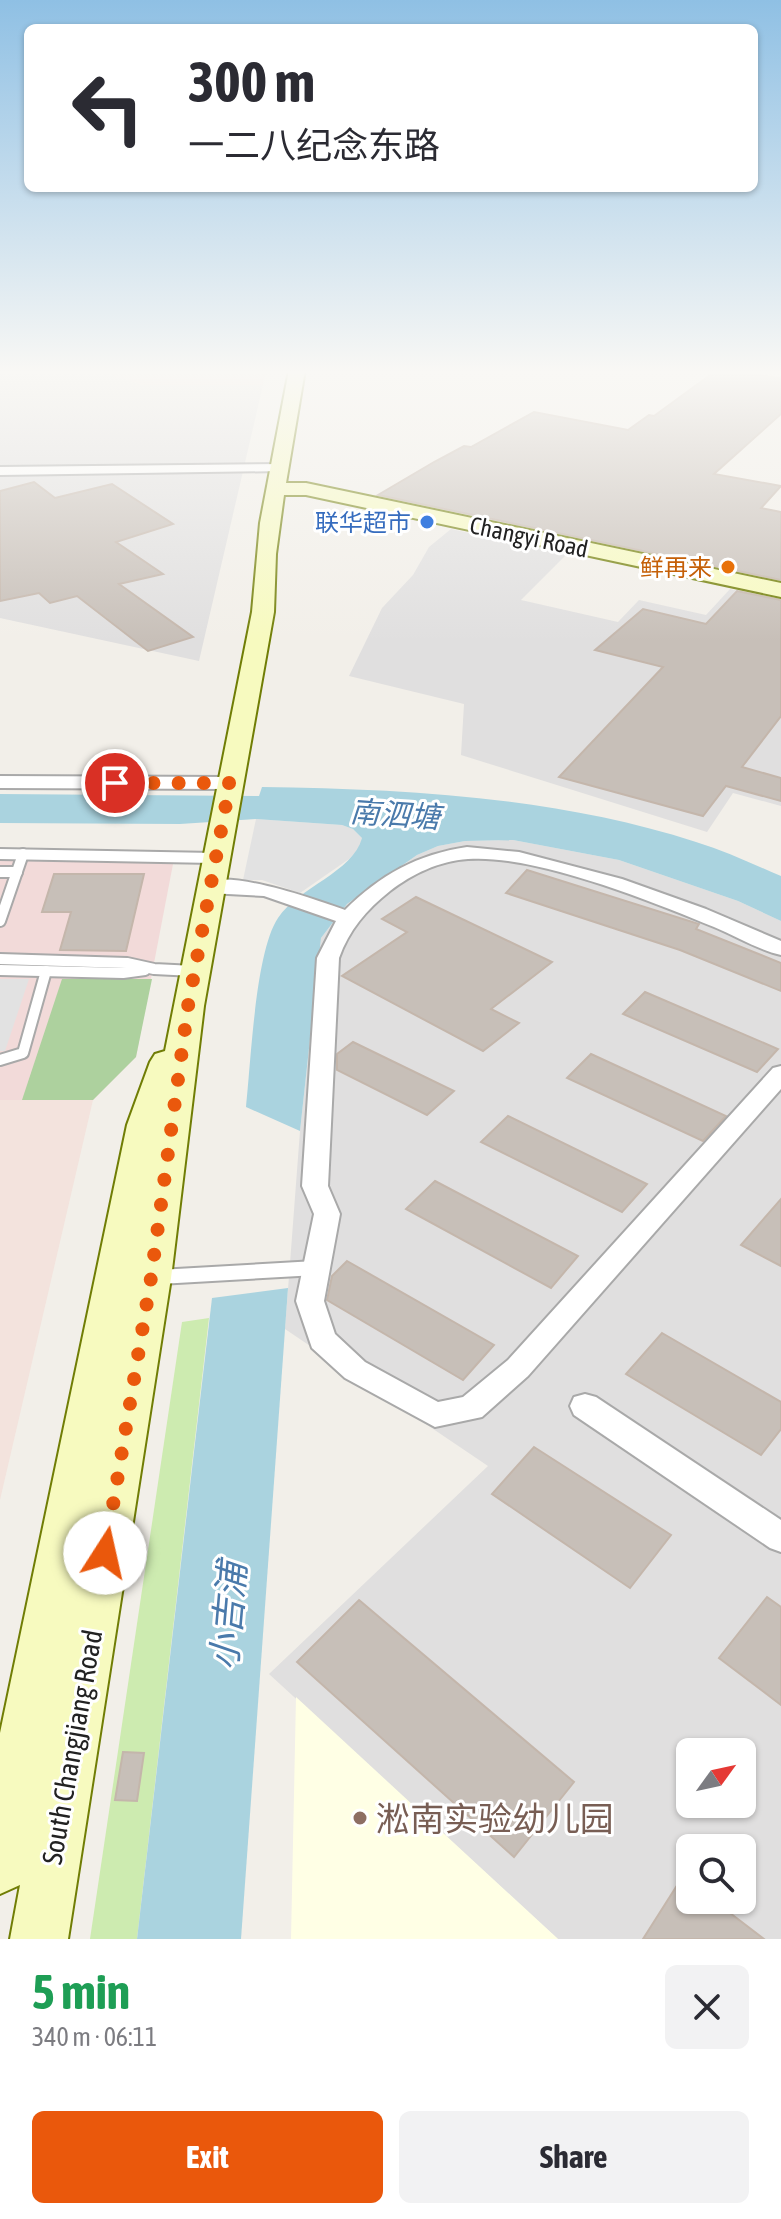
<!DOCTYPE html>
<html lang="en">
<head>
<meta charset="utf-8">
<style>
	body { margin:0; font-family:"Asap Condensed","Noto Sans SC",sans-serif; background:#f2f2f3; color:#2b2b33; height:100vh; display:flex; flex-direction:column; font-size:30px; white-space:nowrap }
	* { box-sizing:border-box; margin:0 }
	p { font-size:26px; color:#7c7c81 }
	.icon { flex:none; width:44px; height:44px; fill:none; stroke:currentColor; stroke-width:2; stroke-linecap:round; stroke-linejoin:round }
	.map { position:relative; height:1939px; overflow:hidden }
	.drawer { display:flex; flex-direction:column; background:#fff; flex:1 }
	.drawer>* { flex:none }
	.banner { position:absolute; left:24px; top:24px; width:734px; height:168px; border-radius:12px; box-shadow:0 2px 6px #0004; background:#fff; color:#2b2b33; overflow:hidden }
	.needle { width:52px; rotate:57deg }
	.buttons { position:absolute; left:676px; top:1738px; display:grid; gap:16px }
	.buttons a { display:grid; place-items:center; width:80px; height:80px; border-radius:12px; background:#fff; box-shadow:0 2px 6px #0004; font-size:40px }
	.pin { position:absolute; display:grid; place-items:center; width:68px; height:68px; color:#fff; margin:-34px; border:4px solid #fff; border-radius:50%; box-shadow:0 2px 8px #0007 }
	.me { position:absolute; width:88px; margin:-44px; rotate:10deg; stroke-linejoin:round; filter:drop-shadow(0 0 6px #0008) }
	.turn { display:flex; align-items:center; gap:28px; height:168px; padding:0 32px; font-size:36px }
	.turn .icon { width:104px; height:104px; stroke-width:2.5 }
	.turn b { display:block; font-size:56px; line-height:68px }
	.round { display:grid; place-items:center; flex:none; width:84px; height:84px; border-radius:12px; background:#f2f2f3 }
	.summary { display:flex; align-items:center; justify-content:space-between; height:136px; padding:0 32px }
	h1 { font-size:48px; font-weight:700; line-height:60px; color:#1e9e55 }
	.cta { display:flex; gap:16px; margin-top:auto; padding:16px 32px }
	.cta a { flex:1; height:92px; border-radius:12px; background:#ea580c; color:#fff; font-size:32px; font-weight:700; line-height:92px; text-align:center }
	.cta a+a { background:#f2f2f3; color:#2b2b33 }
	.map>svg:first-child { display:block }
	.residential { fill:#e0dfdf; fill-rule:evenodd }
	.commercial { fill:#f2dad9 }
	.education { fill:#ffffe5 }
	.military { fill:#f3e3dd }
	.grass { fill:#cdebb0 }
	.forest { fill:#add19e }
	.parking { fill:#e2e2e2 }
	.water { fill:#aad3df }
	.building { fill:#c7bfb8; stroke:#c4b6ab; stroke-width:2 }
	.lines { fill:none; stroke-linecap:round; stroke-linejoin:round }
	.lane-far1-casing { stroke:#a9a9a9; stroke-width:14 }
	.lane-casing { stroke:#a9a9a9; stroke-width:18 }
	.street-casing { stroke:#a9a9a9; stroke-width:4 }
	.secondary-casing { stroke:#707d05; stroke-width:4 }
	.lane-far1 { stroke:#fff; stroke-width:10 }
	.lane { stroke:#fff; stroke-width:14 }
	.street { fill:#fff; fill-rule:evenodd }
	.secondary { fill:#f7fabf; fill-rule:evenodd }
	.route { stroke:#ea580c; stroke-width:14; stroke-dasharray:0 25.2 }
	.shop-dot { fill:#3f7fe0; stroke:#fff; stroke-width:3 }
	.food-dot { fill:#e8710a; stroke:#fff; stroke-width:3 }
	.education-dot { fill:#8d6e63; stroke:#fff; stroke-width:3 }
	.labels { text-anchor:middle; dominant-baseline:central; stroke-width:6; stroke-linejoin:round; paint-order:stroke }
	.far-shop-label { font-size:24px; fill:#366cbe; stroke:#fff; text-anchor:end }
	.far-street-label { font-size:24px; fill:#222; stroke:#fff }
	.far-food-label { font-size:24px; fill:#c56008; stroke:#fff; text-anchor:end }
	.street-label { font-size:28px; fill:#222; stroke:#fff }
	.water-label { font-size:30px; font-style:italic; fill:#4a7aab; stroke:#fff }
	.near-education-label { font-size:34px; fill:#785e54; stroke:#fff; text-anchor:start }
	.near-water-label { font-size:36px; font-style:italic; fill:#4a7aab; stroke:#fff }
</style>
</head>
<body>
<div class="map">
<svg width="781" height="1939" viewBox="0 0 781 1939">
	<rect width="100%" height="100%" fill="#f2efe9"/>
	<g class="residential">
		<path d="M0,370H94L144,385H263L199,661L0,618Z"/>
		<path d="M451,529L567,554L521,600L618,622L639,600L706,615L730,589L781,601V806L733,793L707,832L461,755L464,704L349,676L382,608L413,575L429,547Z"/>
		<path d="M513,840L619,860L738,901L781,921V1939H558L269,1674L488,1466L285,1329L300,1131L321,938L347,904L417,855L438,846L465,841ZM690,1752H742V1804H690ZM690,1848H742V1900H690Z"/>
	</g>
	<g class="commercial">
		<path d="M94,370H266L263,385H144Z"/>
		<path d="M0,859L173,864L136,1057L93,1100H0Z"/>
	</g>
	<path class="education" d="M296,1697L558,1939H291Z"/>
	<path class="military" d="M0,1100H93L0,1500Z"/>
	<path class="grass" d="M209,1318L137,1939H90L182,1322Z"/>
	<path class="forest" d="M62,979H152L136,1057L93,1100H22Z"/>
	<g class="parking">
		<path d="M256,819L342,825L353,829L362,838L360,848L349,859L300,893L262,880H243Z"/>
		<path d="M0,979H29L5,1051H0Z"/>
	</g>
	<g class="water">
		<path d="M262,787C407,789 556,797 696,842C725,851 753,864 781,876V921L738,901L619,860L513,840L465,841L438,846L417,855L347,904L321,938L300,1131L246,1107C251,1063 255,952 278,918C299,887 353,872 362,838L353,829L342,825L256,819L180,824L0,823V794L259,796Z"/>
		<path d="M288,1288L241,1939H137L212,1298Z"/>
	</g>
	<g class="building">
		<path d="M717,370L781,378V414L714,474L781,486L761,508L781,512V580L378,495L434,462L464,446L471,447L534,412L628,430L649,415L654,416Z"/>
		<path d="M34,482L55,498L112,484L173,524L116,542L163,574L119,584L193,637L148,651L77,596L50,603L39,593L0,601V491Z"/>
		<path d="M737,591L781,600V716L742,767L781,778V801L726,786L703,816L559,777L663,667L595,650L643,609L706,624Z"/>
		<path d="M527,870L699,924L696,929L781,963V991L680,950L506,893Z"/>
		<path d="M54,874H144L126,951L60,950L71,912H42Z"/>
		<path d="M416,897L552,962L491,1009L519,1023L483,1051L342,976L407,932L382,919Z"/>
		<path d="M645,992L778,1049L757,1072L623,1014Z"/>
		<path d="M353,1042L454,1091L427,1115L337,1070V1054Z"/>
		<path d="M591,1054L726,1116L703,1141L567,1078Z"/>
		<path d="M508,1116L647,1184L622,1212L481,1142Z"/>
		<path d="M435,1181L578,1256L551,1288L406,1209Z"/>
		<path d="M781,1199V1266L741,1245Z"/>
		<path d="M347,1261L494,1345L463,1380L327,1300L332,1276Z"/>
		<path d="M662,1333L781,1402V1429L761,1455L626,1374Z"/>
		<path d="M534,1447L671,1535L630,1588L492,1494Z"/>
		<path d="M767,1597L781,1607V1705L719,1658Z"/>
		<path d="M359,1600L574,1782L514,1857L297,1662Z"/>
		<path d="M123,1752L144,1753L137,1801L115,1800Z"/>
		<path d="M690,1865V1900H713L764,1939H643Z"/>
	</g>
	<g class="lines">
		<defs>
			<g id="lane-far1">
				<path d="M0,854L214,858"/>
				<path d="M0,872H17"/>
				<path d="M0,921L23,854"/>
				<path d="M0,959L127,963L154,969L194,971"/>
				<path d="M0,970L123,973L145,970"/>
				<path d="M0,1060L23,1053L46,971"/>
			</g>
			<path id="lane" d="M159,1277L316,1268"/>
			<g id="street">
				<path d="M286,464V470L281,471L0,475V467Z"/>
				<path d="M0,776L230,777L239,783L230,789L0,788Z"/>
				<path d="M467,847L519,852L622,879L706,909L781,941V955C758,950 736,936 714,927C651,901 534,854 468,859C439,861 412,874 390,891C366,910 349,930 339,958L328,1186L340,1214L324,1301L335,1334L365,1362L438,1402L463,1397L508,1360L773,1068L781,1066V1089L528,1376L482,1417L435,1427L345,1378L312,1348L296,1301L314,1214L302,1186L317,958L336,921L264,896L209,893L199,887C219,864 319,901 345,910C380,875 418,854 467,847Z"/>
				<path d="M585,1394L596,1397L781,1520V1552L770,1548L574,1415L570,1406L574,1397Z"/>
			</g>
			<path id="secondary" d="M289,370H305L286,483H306L781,583V597L306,495H284L276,554L274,612L204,1006L171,1278L68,1939H10L20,1885L0,1894V1733L127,1125L150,1062L155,1054L165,1051L252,612L260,523Z"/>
		</defs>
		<use href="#lane-far1" class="lane-far1-casing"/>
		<use href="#lane" class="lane-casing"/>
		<use href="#street" class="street-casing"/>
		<use href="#secondary" class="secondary-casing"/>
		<use href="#lane-far1" class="lane-far1"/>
		<use href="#lane" class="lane"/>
		<use href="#street" class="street"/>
		<use href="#secondary" class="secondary"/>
	</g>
	<linearGradient id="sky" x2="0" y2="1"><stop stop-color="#8fc0e4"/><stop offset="0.58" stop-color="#f9f8f5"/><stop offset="1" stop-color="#f9f8f5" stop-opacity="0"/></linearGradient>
	<rect width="781" height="642" fill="url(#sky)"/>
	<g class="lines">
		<path class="route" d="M105,1553L151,1278L188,1006L230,783H115"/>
	</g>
	<circle class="shop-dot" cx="427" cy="522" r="8"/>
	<circle class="food-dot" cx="728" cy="567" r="8"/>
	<circle class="education-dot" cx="360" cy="1818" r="8"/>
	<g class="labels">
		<g class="far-shop-label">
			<text x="411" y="522">联华超市</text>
		</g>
		<g class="far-street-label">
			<text transform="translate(529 537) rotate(12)">Changyi Road</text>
		</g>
		<g class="far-food-label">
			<text x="712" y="567">鲜再来</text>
		</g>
		<g class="street-label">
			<text transform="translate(72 1747) rotate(-80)">South Changjiang Road</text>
		</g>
		<g class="water-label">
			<text transform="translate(395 814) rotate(4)">南泗塘</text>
		</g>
		<g class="near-education-label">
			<text x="376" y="1818">淞南实验幼儿园</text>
		</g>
		<g class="near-water-label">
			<text transform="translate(228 1616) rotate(-85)">小吉浦</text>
		</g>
	</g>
</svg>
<div class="buttons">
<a><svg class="needle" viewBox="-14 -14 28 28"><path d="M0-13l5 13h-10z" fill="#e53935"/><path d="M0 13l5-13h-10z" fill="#7c7c81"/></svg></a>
<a><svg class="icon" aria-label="search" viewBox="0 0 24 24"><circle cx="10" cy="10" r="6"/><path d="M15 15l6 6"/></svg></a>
</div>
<div class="pin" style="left:115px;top:783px;background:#d93025"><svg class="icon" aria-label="arrive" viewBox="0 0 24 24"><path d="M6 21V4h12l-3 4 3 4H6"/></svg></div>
<svg class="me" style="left:105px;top:1553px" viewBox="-20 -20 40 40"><circle r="19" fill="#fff"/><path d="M0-13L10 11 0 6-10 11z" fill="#ea580c"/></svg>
<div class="banner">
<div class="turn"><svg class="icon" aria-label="left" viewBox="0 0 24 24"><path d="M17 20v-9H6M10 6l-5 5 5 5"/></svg><div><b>300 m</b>一二八纪念东路</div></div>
</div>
</div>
<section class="drawer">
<div class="summary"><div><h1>5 min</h1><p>340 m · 06:11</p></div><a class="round"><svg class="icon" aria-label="close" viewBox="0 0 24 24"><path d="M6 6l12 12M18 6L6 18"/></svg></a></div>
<div class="cta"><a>Exit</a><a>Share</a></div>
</section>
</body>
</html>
